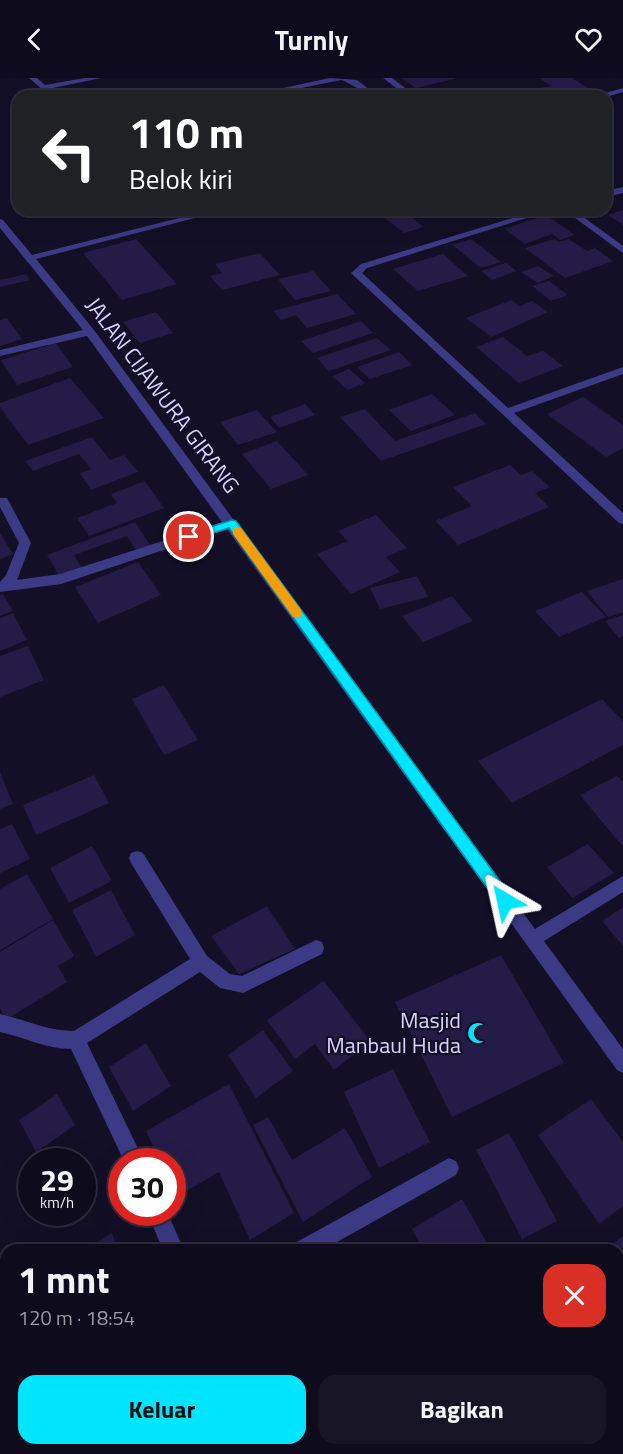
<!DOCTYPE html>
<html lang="id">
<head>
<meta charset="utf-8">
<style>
	body { margin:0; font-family:"Titillium Web",sans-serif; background:#171425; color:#f1f3f6; height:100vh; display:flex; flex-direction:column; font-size:22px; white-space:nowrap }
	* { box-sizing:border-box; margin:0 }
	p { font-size:20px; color:#9b9ba3 }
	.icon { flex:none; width:33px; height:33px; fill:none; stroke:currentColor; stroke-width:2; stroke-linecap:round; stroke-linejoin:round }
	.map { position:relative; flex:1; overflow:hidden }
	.sheet { position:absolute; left:0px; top:1166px; width:624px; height:212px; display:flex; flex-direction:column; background:#0e0b1c; border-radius:18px 18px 0 0; box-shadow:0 6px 24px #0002,0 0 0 2px #2e2b3b }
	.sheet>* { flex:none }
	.top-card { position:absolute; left:12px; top:12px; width:600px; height:126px; border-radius:18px; box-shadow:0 6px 24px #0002,0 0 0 2px #2e2b3b; background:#202124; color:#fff; overflow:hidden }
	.speed { position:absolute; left:18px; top:1070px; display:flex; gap:12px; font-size:30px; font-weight:700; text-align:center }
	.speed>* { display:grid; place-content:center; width:78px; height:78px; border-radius:50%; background:#0e0b1c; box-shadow:0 6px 24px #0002,0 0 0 2px #2e2b3b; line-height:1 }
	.speed small { font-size:15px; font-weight:400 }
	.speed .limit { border:9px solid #d22; background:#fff; color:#111 }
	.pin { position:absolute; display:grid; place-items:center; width:51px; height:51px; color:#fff; margin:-26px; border:3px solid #fff; border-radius:50%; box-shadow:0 2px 6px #0007 }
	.me { position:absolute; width:66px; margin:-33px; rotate:324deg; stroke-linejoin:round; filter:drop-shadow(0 0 4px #0008) }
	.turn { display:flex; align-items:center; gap:21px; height:126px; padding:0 18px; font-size:27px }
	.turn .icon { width:78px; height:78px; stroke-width:2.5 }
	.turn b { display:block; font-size:42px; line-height:51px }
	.round { display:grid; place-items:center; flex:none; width:63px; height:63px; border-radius:18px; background:#171425 }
	.summary { display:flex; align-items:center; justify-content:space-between; height:102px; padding:0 18px }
	h1 { font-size:36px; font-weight:700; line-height:45px }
	.action { display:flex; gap:12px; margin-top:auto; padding:12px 18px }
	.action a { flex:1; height:69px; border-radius:18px; background:#00e5ff; color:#111; font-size:24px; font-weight:700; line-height:69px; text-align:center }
	.action a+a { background:#171425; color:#f1f3f6 }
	header { display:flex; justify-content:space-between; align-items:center; height:78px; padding:0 18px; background:#0e0b1c; font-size:27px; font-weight:700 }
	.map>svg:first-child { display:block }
	.building { fill:#241b47 }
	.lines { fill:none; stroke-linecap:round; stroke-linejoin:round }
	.street { fill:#3d3a85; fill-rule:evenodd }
	.route { fill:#00e5ff; stroke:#0095a6; stroke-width:1.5 }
	.slow { fill:#f59e0b }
	.labels { text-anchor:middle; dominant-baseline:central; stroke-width:4.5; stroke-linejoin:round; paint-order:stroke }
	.street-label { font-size:22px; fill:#d9d4ff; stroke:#130f26 }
	.poi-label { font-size:22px; fill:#d9d4ff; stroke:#130f26; text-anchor:end }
</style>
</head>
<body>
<header><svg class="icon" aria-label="back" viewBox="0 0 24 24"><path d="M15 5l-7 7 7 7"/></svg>Turnly<svg class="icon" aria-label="heart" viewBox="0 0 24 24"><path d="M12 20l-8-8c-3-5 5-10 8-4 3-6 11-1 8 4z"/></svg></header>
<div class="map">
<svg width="623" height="1376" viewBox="0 0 623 1376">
	<rect width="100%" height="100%" fill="#130f26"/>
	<g class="building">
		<path d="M402,0H454V1L416,10Z"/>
		<path d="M539,0H572L591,12L564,18H552L540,10L551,8Z"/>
		<path d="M402,132L424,149L404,155L376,133Z"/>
		<path d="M623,132V147L608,137Z"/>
		<path d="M546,137L575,157L560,162L552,156L525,166L504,151Z"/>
		<path d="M136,161L177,206L122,222L83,175Z"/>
		<path d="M471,161L501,184L481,190L452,167Z"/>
		<path d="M554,161L559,164L569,161L587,173L595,170L613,183L565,200L525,170Z"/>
		<path d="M260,175L280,197L222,212L210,198L222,195L215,186Z"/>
		<path d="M443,176L468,198L418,213L393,191Z"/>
		<path d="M506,185L517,193L492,202L481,193Z"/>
		<path d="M538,188L554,198L538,205L521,194Z"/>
		<path d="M313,193L331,213L295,222L278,201Z"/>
		<path d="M26,196L30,202L0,209V202Z"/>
		<path d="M549,203L568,217L551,223L532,208Z"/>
		<path d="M337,216L356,236L307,250L296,237L281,242L273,233Z"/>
		<path d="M511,222L520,228L532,223L548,234L491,259L466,240Z"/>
		<path d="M156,234L173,255L140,265L123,244Z"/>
		<path d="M7,240L22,261L0,268V242Z"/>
		<path d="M361,243L373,255L313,275L301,263Z"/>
		<path d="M503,259L527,278L543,273L563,288L519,305L476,269Z"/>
		<path d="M377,260L391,272L329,293L317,280Z"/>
		<path d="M56,265L73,289L17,307L1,282Z"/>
		<path d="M399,274L412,287L370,301L357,289Z"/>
		<path d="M349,291L365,305L348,312L332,298Z"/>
		<path d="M70,300L104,340L28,367L0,329V325Z"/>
		<path d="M432,316L455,337L411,353L389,332Z"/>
		<path d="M583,319L623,347V370L606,379L547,336Z"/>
		<path d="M305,326L315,337L279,350L270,339Z"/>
		<path d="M365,331L395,363L475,335L486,346L381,383L340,339Z"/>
		<path d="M257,332L277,354L238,367L220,344Z"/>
		<path d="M92,359L110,382L124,377L138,394L91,412L80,395L91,391L79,376L33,393L25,383Z"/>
		<path d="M277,363L308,397L271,411L242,376Z"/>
		<path d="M510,387L521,397L532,393L550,409L535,415L549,429L458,467L435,443L472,428L453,409Z"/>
		<path d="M145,403L164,430L89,458L77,440L117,425L111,416Z"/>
		<path d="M376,437L407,470L386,479L400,494L351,516L317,476L348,463L338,453Z"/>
		<path d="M135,444L150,467L136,472L127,458L74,477L83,492L61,501L47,477Z"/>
		<path d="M0,455L13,476L0,481Z"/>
		<path d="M138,484L161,517L98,545L75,509Z"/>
		<path d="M417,498L428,519L380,531L370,510Z"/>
		<path d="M623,501V534L608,539L587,513Z"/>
		<path d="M582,514L606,539L559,559L535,533Z"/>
		<path d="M3,516L13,533L0,538V517Z"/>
		<path d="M452,518L473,543L423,564L402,538Z"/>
		<path d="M13,535L27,562L0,573V540Z"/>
		<path d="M623,537V558L619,560L605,543Z"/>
		<path d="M28,568L44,602L0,619V578Z"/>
		<path d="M164,607L198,662L164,677L132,621Z"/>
		<path d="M602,621L623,643V667L512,725L478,683Z"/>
		<path d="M0,694L13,726L0,731Z"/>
		<path d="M94,697L109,725L36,757L23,727Z"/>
		<path d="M617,698L623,704V769L580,717Z"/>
		<path d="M12,746L30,781L0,795V751Z"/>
		<path d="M588,766L614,795L572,820L547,789Z"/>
		<path d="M92,768L112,803L69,825L50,790Z"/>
		<path d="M27,796L53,841L0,872V811Z"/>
		<path d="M111,812L135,857L96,879L72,832Z"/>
		<path d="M267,828L295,871L239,896L211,858Z"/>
		<path d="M623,829V868L602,843Z"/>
		<path d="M53,842L74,878L58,888L67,904L6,942L0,930V874Z"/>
		<path d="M501,877L564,985L452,1039L395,924Z"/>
		<path d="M324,903L371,964L334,992L315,966L295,981L267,942Z"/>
		<path d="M263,952L293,993L256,1020L228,977Z"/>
		<path d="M146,965L171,1008L133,1033L109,989Z"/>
		<path d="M393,991L430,1064L379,1090L344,1014Z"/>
		<path d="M229,1006L294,1135L250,1162L219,1094L176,1119L172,1111V1083H160L146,1053Z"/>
		<path d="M57,1016L75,1047L36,1074L19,1042Z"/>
		<path d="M591,1021L623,1064V1128L599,1146L538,1057Z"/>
		<path d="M268,1039L292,1082L345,1050L372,1099L303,1144L253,1047Z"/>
		<path d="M509,1055L557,1143L522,1161L476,1072Z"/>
		<path d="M462,1121L491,1172H423L412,1151Z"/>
		<path d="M112,1155L118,1172H85Z"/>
		<path d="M623,1158V1228L618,1220V1172H604Z"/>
		<path d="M457,1371H547L541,1376H460Z"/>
	</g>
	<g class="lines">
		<g class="street">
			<path d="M29,0H37L45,7L85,0H101L43,12Z"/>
			<path d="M330,0L357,2L378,18C364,18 354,6 341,2L262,18H246Z"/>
			<path d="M383,0H392L416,18H407Z"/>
			<path d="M623,10V14L606,19L595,18Z"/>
			<path d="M623,109V115L606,119V113Z"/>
			<path d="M211,132H226L36,181L94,252L233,441L236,442L237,447L535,851L623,798V814L544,863L623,971V995L617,992L227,451L61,506L0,514V504L6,497L19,465L0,429V420H7L31,465L17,502L60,496L222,444L87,258L0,278V272L83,252L0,150V141L3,142L32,177Z"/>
			<path d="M539,132H552L367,190L362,195L508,330L623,289V296L514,335L623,435V446L619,445L351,195L361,186Z"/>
			<path d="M564,132H574L623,168V175Z"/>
			<path d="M137,773L143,775L207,878L230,896L242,898L316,862L322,864L324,870L322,876L243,915L220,910L200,894L87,965L144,1083H124L71,971C46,971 24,959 0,954V936C27,942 47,953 74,953L190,881L131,785L129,780L131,775Z"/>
			<path d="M449,1080L456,1083L459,1090L456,1097L323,1172H292L295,1165Z"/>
			<path d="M147,1134H167L184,1172H163Z"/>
			<path d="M255,1371H278L280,1376H257Z"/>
		</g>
	</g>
	<path class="route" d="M232,442L236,443L511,818L513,823L511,828L505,830L500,828L229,450L189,463L183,459L185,457Z"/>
	<path class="slow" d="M237,449L241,450L301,532V539H293L233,456V450Z"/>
	<defs>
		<symbol id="mosque-bare" viewBox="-9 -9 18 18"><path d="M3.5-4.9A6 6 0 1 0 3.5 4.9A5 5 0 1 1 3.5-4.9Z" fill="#00e5ff" stroke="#130f26" stroke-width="2.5" paint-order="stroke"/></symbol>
	</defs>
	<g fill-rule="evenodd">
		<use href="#mosque-bare" x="463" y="940" width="30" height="30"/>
	</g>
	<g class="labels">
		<g class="street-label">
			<text transform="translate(163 317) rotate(53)">JALAN CIJAWURA GIRANG</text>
		</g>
		<g class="poi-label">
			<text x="461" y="942">Masjid<tspan x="461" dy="25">Manbaul Huda</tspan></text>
		</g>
	</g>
</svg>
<div class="speed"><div>29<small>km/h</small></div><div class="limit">30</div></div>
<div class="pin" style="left:189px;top:459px;background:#d93025"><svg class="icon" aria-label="arrive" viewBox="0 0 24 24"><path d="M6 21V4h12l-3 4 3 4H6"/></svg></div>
<svg class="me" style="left:505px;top:823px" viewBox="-20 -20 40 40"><path d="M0-17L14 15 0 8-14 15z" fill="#00e5ff" stroke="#fff" stroke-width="4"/></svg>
<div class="top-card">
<div class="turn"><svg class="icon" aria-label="left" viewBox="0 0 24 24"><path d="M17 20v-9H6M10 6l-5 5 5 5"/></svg><div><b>110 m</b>Belok kiri</div></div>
</div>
<section class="sheet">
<div class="summary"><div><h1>1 mnt</h1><p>120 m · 18:54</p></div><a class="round" style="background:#d93025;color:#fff"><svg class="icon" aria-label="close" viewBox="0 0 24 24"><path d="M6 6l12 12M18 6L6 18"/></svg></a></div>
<div class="action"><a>Keluar</a><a>Bagikan</a></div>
</section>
</div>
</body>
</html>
